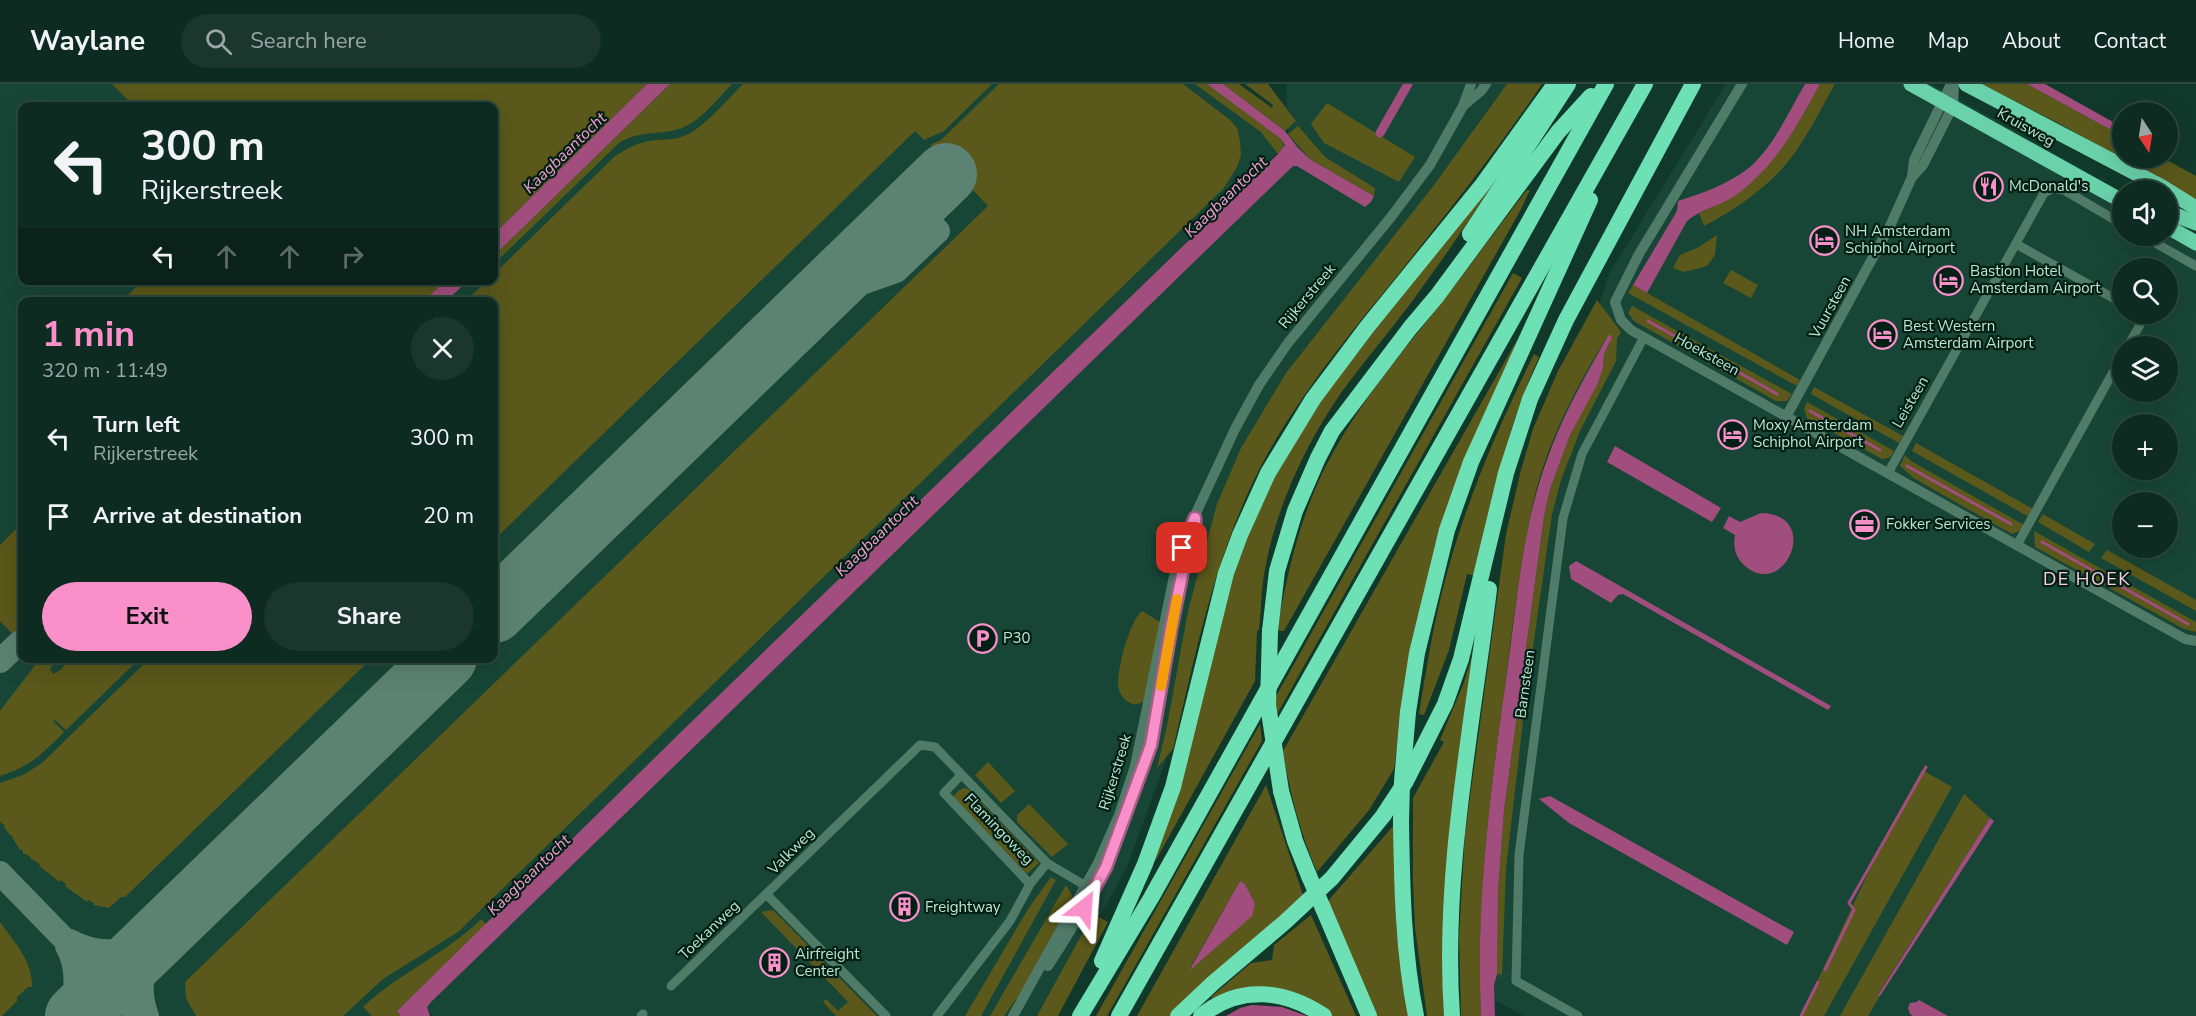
<!DOCTYPE html>
<html lang="en">
<head>
<meta charset="utf-8">
<style>
	body { margin:0; font-family:"Nunito Sans",sans-serif; background:#1b372d; color:#f1f3f6; height:100vh; display:flex; flex-direction:column; font-size:22px; white-space:nowrap }
	* { box-sizing:border-box; margin:0 }
	p { font-size:20px; color:#9aa7a5 }
	.icon { flex:none; width:33px; height:33px; fill:none; stroke:currentColor; stroke-width:2; stroke-linecap:round; stroke-linejoin:round }
	.map { position:relative; flex:1; overflow:hidden }
	.drawer { position:absolute; left:18px; top:213px; width:480px; height:366px; display:flex; flex-direction:column; background:#0d2b20; border-radius:12px; box-shadow:0 6px 24px #0002,0 0 0 2px #2d473e }
	.drawer>* { flex:none }
	.top-card { position:absolute; left:18px; top:18px; width:480px; height:183px; border-radius:12px; box-shadow:0 6px 24px #0002,0 0 0 2px #2d473e; background:#0d2b20; color:#f1f3f6; overflow:hidden }
	.needle { width:39px; rotate:168deg }
	.controls { position:absolute; left:2112px; top:18px; display:grid; gap:12px }
	.controls a { display:grid; place-items:center; width:66px; height:66px; border-radius:50%; background:#0d2b20; box-shadow:0 6px 24px #0002,0 0 0 2px #2d473e; font-size:30px }
	.pin { position:absolute; display:grid; place-items:center; width:51px; height:51px; color:#fff; margin:-26px; border-radius:12px; box-shadow:0 3px 9px #0006 }
	.me { position:absolute; width:66px; margin:-33px; rotate:28deg; stroke-linejoin:round; filter:drop-shadow(0 0 4px #0008) }
	.turn { display:flex; align-items:center; gap:21px; height:126px; padding:0 24px; font-size:27px }
	.turn .icon { width:78px; height:78px; stroke-width:2.5 }
	.turn b { display:block; font-size:42px; line-height:51px }
	.lanes { display:flex; align-items:center; height:57px; padding:0 24px; background:#0003; justify-content:center; gap:30px; direction:ltr }
	.lanes .off { opacity:.35 }
	.round { display:grid; place-items:center; flex:none; width:63px; height:63px; border-radius:32px; background:#1b372d }
	.overview { display:flex; align-items:center; justify-content:space-between; height:102px; padding:0 24px }
	h1 { font-size:36px; font-weight:700; line-height:45px; color:#f990ca }
	.action { display:flex; gap:12px; margin-top:auto; padding:12px 24px }
	.action a { flex:1; height:69px; border-radius:36px; background:#f990ca; color:#111; font-size:24px; font-weight:700; line-height:69px; text-align:center }
	.action a+a { background:#1b372d; color:#f1f3f6 }
	ul { padding:0; list-style:none }
	li { display:flex; align-items:center; gap:18px; height:78px; padding:0 24px }
	li div { flex:1 }
	li b { display:block; font-size:22px }
	li em { font-style:normal }
	header { display:flex; align-items:center; gap:36px; box-sizing:border-box; height:84px; padding:0 30px; background:#0d2b20; border-bottom:2px solid #2d473e }
	header strong { font-size:28px }
	nav { display:flex; gap:33px; margin-inline-start:auto; font-size:21px }
	.search { width:420px; height:54px; background:#1b372d; display:flex; align-items:center; gap:15px; box-sizing:border-box; padding:0 21px; border-radius:33px; color:#9aa7a5; font-size:22px }
	.map>svg:first-child { display:block }
	.built { fill:#184636; fill-rule:evenodd }
	.green { fill:#5b581b; fill-rule:evenodd }
	.water { fill:#a14e7e }
	.lines { fill:none; stroke-linecap:round; stroke-linejoin:round }
	.stream { stroke:#a14e7e; stroke-width:3 }
	.canal { stroke:#a14e7e; stroke-width:9 }
	.taxiway { stroke:#5c8273; stroke-width:24 }
	.runway { stroke:#5c8273; stroke-width:62 }
	.minor { stroke:#507b69; stroke-width:9 }
	.tertiary { stroke:#507b69; stroke-width:10 }
	.trunk { stroke:#6ad2aa; stroke-width:15 }
	.motorway { stroke:#6de1b5; stroke-width:16 }
	.motorway-bridge { stroke:#6de1b5; stroke-width:16 }
	.route-casing { stroke:#a25e83; stroke-width:15 }
	.route { stroke:#f990ca; stroke-width:10 }
	.slow { stroke:#f59e0b; stroke-width:10 }
	.labels { text-anchor:middle; dominant-baseline:central; stroke-width:4.5; stroke-linejoin:round; paint-order:stroke }
	.street-label { font-size:15px; fill:#bfe3d3; stroke:#011f14 }
	.poi-label { font-size:15px; fill:#bfe3d3; stroke:#011f14; text-anchor:start }
	.water-label { font-size:16px; font-style:italic; fill:#f79dce; stroke:#011f14 }
	.quarter-label { font-size:18px; letter-spacing:1.5px; fill:#fbcde4; stroke:#011f14 }
</style>
</head>
<body>
<header>
<strong>Waylane</strong>
<div class="search"><svg class="icon" aria-label="search" viewBox="0 0 24 24"><circle cx="10" cy="10" r="6"/><path d="M15 15l6 6"/></svg>Search here</div>
<nav><a>Home</a><a>Map</a><a>About</a><a>Contact</a></nav>
</header>
<div class="map">
<svg width="2196" height="932" viewBox="0 0 2196 932">
	<rect width="100%" height="100%" fill="#11392b"/>
	<g class="built">
		<path d="M0,0H647L494,150V22H22V196L445,197L424,217L22,218V439L0,461Z"/>
		<path d="M670,0H1218L1288,51L1286,0H1518L1277,320L1193,534L1167,673L1127,783L1045,932H433L424,923L1288,80V58L406,924L413,932H0V474L22,472V574H494V218L446,217L468,197L494,196V172Z"/>
		<path d="M1726,0H1932L2122,108V152H2168V133L2196,149V932H1524L1485,911L1502,685L1551,364L1609,190ZM2122,184H2168V230H2122ZM2122,262H2168V308H2122ZM2122,340H2168V386H2122ZM2122,418H2168V464H2122Z"/>
	</g>
	<g class="green">
		<path d="M112,0H647L494,150V22H134Z"/>
		<path d="M670,0H732C718,14 702,36 682,44C660,52 641,45 619,59L494,180V172Z"/>
		<path d="M743,0H992L944,47L924,56L915,47L494,456V218L465,217L487,197L494,196V190L614,73C627,64 641,57 657,56C666,55 675,56 684,52C704,44 727,16 743,0Z"/>
		<path d="M999,0H1183L1230,36L1237,44L1240,57L1241,72L1236,85L1223,105L458,848L383,895L343,932H196L186,914L185,898L988,122L930,61L941,56Z"/>
		<path d="M1195,0H1207L1281,55L1284,62L1278,70L1261,48Z"/>
		<path d="M1223,0H1239L1272,24L1273,21L1245,0H1268L1296,37L1285,47Z"/>
		<path d="M1507,0H1542C1497,67 1447,129 1397,192C1348,252 1299,311 1262,380C1215,470 1196,568 1173,665L1157,684L1167,642L1188,527L1217,420L1241,364L1286,289L1434,101Z"/>
		<path d="M1820,0H1835C1819,28 1802,64 1780,87C1758,110 1731,128 1704,142L1699,129C1765,104 1787,58 1820,0Z"/>
		<path d="M1982,0H2027L2122,52V74H2163L2196,92V116L2060,40Z"/>
		<path d="M1327,19L1415,73L1399,98L1324,59L1311,40Z"/>
		<path d="M1298,42L1325,73L1375,104L1374,112L1311,76L1288,50Z"/>
		<path d="M1523,53C1489,107 1454,160 1416,212C1392,245 1365,276 1341,309C1303,364 1273,430 1263,497C1261,513 1261,530 1259,546L1257,547L1255,597L1156,776L1153,775L1236,480L1271,396L1319,316Z"/>
		<path d="M1527,106H1530L1520,127L1284,547H1279L1278,542C1287,490 1299,438 1322,390C1352,328 1396,276 1439,222C1469,184 1497,144 1527,106Z"/>
		<path d="M1717,151L1715,171L1707,182L1684,188L1673,184L1680,171L1697,164Z"/>
		<path d="M1731,186L1758,201L1751,214L1723,199Z"/>
		<path d="M1513,189L1522,194L1276,632L1275,614Z"/>
		<path d="M142,197H445L424,217L121,218Z"/>
		<path d="M1633,201L1800,296L1797,302L1628,209Z"/>
		<path d="M1597,216L1621,248L1617,255L1616,277L1580,347L1561,396L1552,430L1525,619L1506,785L1502,891L1497,890L1498,807L1504,726L1544,432L1550,405L1570,351L1603,284L1604,270L1610,259L1609,250C1577,300 1548,357 1534,415C1519,484 1511,555 1502,625C1488,727 1476,829 1481,932H1461L1459,852L1465,750L1506,450L1521,386L1533,345L1558,287Z"/>
		<path d="M1632,222L1792,310L1787,317H1776L1634,237L1628,229Z"/>
		<path d="M1517,256L1519,259L1439,449L1410,564L1394,685L1369,726L1317,788C1300,748 1290,710 1283,667Z"/>
		<path d="M1534,270L1539,273C1507,343 1491,416 1476,492L1467,490L1449,566L1424,631L1419,630C1427,580 1435,530 1449,482C1470,408 1500,339 1534,270Z"/>
		<path d="M1814,303L1903,352L1899,359L1811,310Z"/>
		<path d="M1807,318L1894,367C1891,374 1889,374 1882,375L1807,334L1804,325Z"/>
		<path d="M1916,359L2033,425L2029,433L1912,367Z"/>
		<path d="M1905,371L1911,377L2024,441L2019,447L2012,450L1915,395L1900,382Z"/>
		<path d="M2043,430L2095,460L2089,468L2038,438Z"/>
		<path d="M22,439V560L0,537V461Z"/>
		<path d="M2034,447L2196,538V548L2184,545L2035,463Z"/>
		<path d="M2107,466L2196,516V527L2101,474Z"/>
		<path d="M1142,527L1160,538L1147,615C1142,619 1136,622 1130,619C1122,615 1118,607 1118,599C1118,583 1129,538 1142,527Z"/>
		<path d="M1482,540L1449,932H1427L1415,844L1413,796V714L1444,658L1440,656L1463,601Z"/>
		<path d="M150,574L371,575L125,813H121L109,824L93,821L94,819L88,816L87,818L65,802L66,800L61,796L60,798L39,782L40,780L30,774L31,773L23,769L22,765L20,766L12,753L13,752L10,751L4,743L5,740L3,741L0,737V699L23,691L42,679Z"/>
		<path d="M37,575H55L56,576L50,585L53,590L62,585L65,580L69,581L71,579V575H128L134,580L66,646L55,636L53,637L64,648C41,671 31,682 0,692V627L39,576Z"/>
		<path d="M1260,640L1262,657L1107,932H1096Z"/>
		<path d="M988,678L1015,707L1001,719L975,691Z"/>
		<path d="M1922,686L1952,703L1824,932H1801L1885,753Z"/>
		<path d="M1266,701L1304,814L1172,932H1137ZM1240,797L1245,800L1255,819L1189,886Z"/>
		<path d="M964,704L968,705L1039,779L1027,790L953,713L959,706Z"/>
		<path d="M1964,710L1990,734L1878,910L1880,912L1868,932H1840Z"/>
		<path d="M1029,720L1068,760L1052,773L1017,738V731Z"/>
		<path d="M1394,741L1396,839L1409,932H1377L1328,817Z"/>
		<path d="M1051,793L1056,796L981,932H965L1028,825Z"/>
		<path d="M1066,801L1073,813L1024,904L1004,932H990Z"/>
		<path d="M771,826L774,827L877,932H836L823,918L826,915L838,927L848,918L761,828Z"/>
		<path d="M1093,830L1108,838L1059,930L1058,932H1037Z"/>
		<path d="M1311,831L1356,932H1330L1307,917L1216,918L1211,913L1251,879L1272,876L1274,861Z"/>
		<path d="M481,835L486,840L397,927L401,932H372L363,923C399,889 446,870 481,835Z"/>
		<path d="M0,838C14,858 33,877 32,903H28L17,913V917L2,932H0Z"/>
	</g>
	<g class="water">
		<path d="M647,0H670L494,172V150Z"/>
		<path d="M1207,0H1223L1285,47L1298,64L1311,76L1374,112L1371,118L1365,123L1297,82H1293L431,918L427,923L430,932H401L397,927L681,648L1278,70L1285,61L1281,55Z"/>
		<path d="M1805,0H1820C1796,43 1777,81 1736,111C1721,122 1700,125 1687,137L1647,209L1633,201L1677,127L1678,117C1703,109 1729,100 1750,83C1774,62 1789,27 1805,0Z"/>
		<path d="M2027,0H2045L2122,43V52Z"/>
		<path d="M445,197H468L446,217H424Z"/>
		<path d="M1609,250L1612,254L1604,270L1603,284L1597,301L1570,351L1550,405L1544,432L1504,726L1498,807L1497,890L1494,901L1495,932H1481C1475,814 1492,697 1508,580C1517,516 1523,445 1544,384C1560,336 1584,294 1609,250Z"/>
		<path d="M1615,362L1721,424L1712,438L1607,378Z"/>
		<path d="M1761,429C1823,430 1784,518 1744,481C1735,473 1733,462 1735,451L1723,444L1729,432L1740,438Z"/>
		<path d="M1576,477L1831,622L1828,626L1623,510L1618,511L1611,519L1571,495L1569,482Z"/>
		<path d="M1550,712L1794,848L1787,861L1569,739L1539,715Z"/>
		<path d="M1990,734L1994,737L1880,912L1878,911Z"/>
		<path d="M1240,797L1245,800L1255,819L1252,832L1189,887Z"/>
		<path d="M1919,916L1948,932H1913L1910,930L1908,924L1910,919L1917,918Z"/>
		<path d="M1252,921L1282,923L1307,932H1226L1240,924Z"/>
	</g>
	<g class="lines">
		<g class="stream">
			<path d="M1648,237L1777,310"/>
			<path d="M1810,327L1880,366"/>
			<path d="M1907,382L2011,440"/>
			<path d="M2042,458L2188,540"/>
			<path d="M1825,886L1854,826L1849,819L1926,683"/>
			<path d="M1801,932L1818,898"/>
		</g>
		<path class="canal" d="M1380,49L1408,0"/>
		<g class="taxiway">
			<path d="M807,225L825,212L896,187L938,147L913,122"/>
			<path d="M0,577L19,559"/>
			<path d="M0,789L139,932"/>
			<path d="M70,857C101,874 128,868 158,853"/>
			<path d="M67,862C79,885 78,908 68,932"/>
			<path d="M147,932C136,903 143,878 158,853"/>
		</g>
		<g class="runway">
			<path d="M494,528L946,90"/>
			<path d="M76,932L446,574"/>
		</g>
		<g class="minor">
			<path d="M2143,152L2196,182"/>
			<path d="M2016,160L2122,219"/>
			<path d="M2128,262L2145,232L2141,230"/>
			<path d="M1888,389L2044,109L2053,104L2064,106L2122,140"/>
			<path d="M2017,461L2122,272"/>
			<path d="M961,691L944,709L1030,800L1047,779"/>
			<path d="M767,811L886,932"/>
			<path d="M671,902L920,661L935,663L1047,779L1091,805"/>
			<path d="M641,932L643,930"/>
			<path d="M937,932L1010,837L1030,800"/>
			<path d="M1578,932L1516,897L1519,771L1563,434L1582,370L1644,253"/>
		</g>
		<g class="tertiary">
			<path d="M1742,0L1639,170L1615,218L1621,236L1631,246L2185,555L2196,557"/>
			<path d="M1463,22L1481,7L1486,0"/>
			<path d="M1912,93L1923,81L1953,22L1954,0"/>
			<path d="M1786,333L1890,142L1912,93L1914,76L1951,0"/>
			<path d="M1136,702L1151,661L1171,545L1191,460"/>
			<path d="M1048,882C1080,834 1106,785 1126,731"/>
			<path d="M1013,932L1098,779L1119,731L1135,682L1175,487L1190,442L1235,345L1259,301L1288,259L1391,133L1430,81L1463,22L1471,0"/>
		</g>
		<g class="trunk">
			<path d="M1911,0L2122,117"/>
			<path d="M1966,0L2162,103L2196,124"/>
			<path d="M2168,128L2196,139"/>
			<path d="M2168,143L2196,159"/>
		</g>
		<g class="motorway">
			<path d="M1470,150L1568,0"/>
			<path d="M1270,547L1277,487L1295,427L1318,374L1332,347L1410,244L1437,212L1558,48L1591,12"/>
			<path d="M1408,628L1417,569L1447,446L1471,378L1590,116"/>
			<path d="M1281,707L1295,757L1309,792"/>
			<path d="M1401,738C1402,803 1403,868 1416,932"/>
			<path d="M1323,824L1369,932"/>
			<path d="M1102,877L1145,780L1173,703L1226,489L1240,451L1268,389L1313,315L1367,243L1483,100L1555,0"/>
			<path d="M1080,932L1151,814L1606,0"/>
			<path d="M1119,932L1645,0"/>
			<path d="M1178,932L1213,899L1285,838L1332,794L1383,732L1406,697L1445,620L1461,575L1506,389L1530,315L1566,236L1693,0"/>
			<path d="M1201,932C1240,900 1285,906 1324,932"/>
			<path d="M1452,932C1442,789 1472,646 1489,505"/>
		</g>
		<g class="motorway-bridge">
			<path d="M1270,547L1268,621L1281,707"/>
			<path d="M1401,738L1402,697L1408,628"/>
			<path d="M1309,792L1323,824"/>
		</g>
	</g>
	<g class="lines">
		<defs>
			<path id="route" d="M1084,824L1106,783L1151,661L1171,545L1183,486L1195,444V434L1182,464"/>
		</defs>
		<use href="#route" class="route-casing"/>
		<use href="#route" class="route"/>
		<path class="slow" d="M1161,602L1177,515"/>
	</g>
	<defs>
		<symbol id="restaurant-ring" viewBox="-11 -11 22 22"><circle r="9.5" fill="#011f14" stroke="#f990ca" stroke-width="1.5"/><path d="M-5-6h1v4h1v-4h1v4h1v-4h1v5L-1.5 .5V6h-2V.5L-5-1ZM5-6V6H3V1.5H1.5Q1.5-4 5-6Z" fill="#f990ca"/></symbol>
		<symbol id="hotel-ring" viewBox="-11 -11 22 22"><circle r="9.5" fill="#011f14" stroke="#f990ca" stroke-width="1.5"/><path d="M-6-4.5h1.5V1H6V5H4.5V3h-9V5H-6ZM-4 0a1.8 1.8 0 1 1 3.6 0ZM.5 0V-2.5h3Q6-2.5 6 0Z" fill="#f990ca"/></symbol>
		<symbol id="office-ring" viewBox="-11 -11 22 22"><circle r="9.5" fill="#011f14" stroke="#f990ca" stroke-width="1.5"/><path d="M-6-3h4V-5.5h4V-3h4V5H-6ZM-1-4.5V-3h2v-1.5ZM-6 0V1H6V0Z" fill="#f990ca"/></symbol>
		<symbol id="parking-ring" viewBox="-11 -11 22 22"><circle r="9.5" fill="#011f14" stroke="#f990ca" stroke-width="1.5"/><path d="M-3.5-5.5H1a3.5 3.5 0 0 1 0 7H-1V5.5H-3.5ZM-1-3.4V-.6H.8a1.4 1.4 0 0 0 0-2.8Z" fill="#f990ca"/></symbol>
		<symbol id="building-ring" viewBox="-11 -11 22 22"><circle r="9.5" fill="#011f14" stroke="#f990ca" stroke-width="1.5"/><path d="M-4-6H4V6H1V3H-1V6H-4ZM-2.5-4.3h1.7v1.8h-1.7ZM.8-4.3h1.7v1.8H.8ZM-2.5-1h1.7V.8h-1.7ZM.8-1h1.7V.8H.8Z" fill="#f990ca"/></symbol>
	</defs>
	<g fill-rule="evenodd">
		<use href="#restaurant-ring" x="1972" y="86" width="33" height="33"/>
		<use href="#hotel-ring" x="1808" y="140" width="33" height="33"/>
		<use href="#hotel-ring" x="1932" y="180" width="33" height="33"/>
		<use href="#hotel-ring" x="1866" y="234" width="33" height="33"/>
		<use href="#hotel-ring" x="1716" y="334" width="33" height="33"/>
		<use href="#office-ring" x="1848" y="424" width="33" height="33"/>
		<use href="#parking-ring" x="966" y="538" width="33" height="33"/>
		<use href="#building-ring" x="888" y="806" width="33" height="33"/>
		<use href="#building-ring" x="758" y="862" width="33" height="33"/>
	</g>
	<g class="labels">
		<g class="street-label">
			<text transform="translate(2026 43) rotate(29)">Kruisweg</text>
			<text transform="translate(1307 212) rotate(-50)">Rijkerstreek</text>
			<text transform="translate(1830 223) rotate(-61)">Vuursteen</text>
			<text transform="translate(1707 270) rotate(29)">Hoeksteen</text>
			<text transform="translate(1910 318) rotate(-60)">Leisteen</text>
			<text transform="translate(1525 600) rotate(-82)">Barnsteen</text>
			<text transform="translate(1115 688) rotate(-73)">Rijkerstreek</text>
			<text transform="translate(999 745) rotate(46)">Flamingoweg</text>
			<text transform="translate(791 767) rotate(-45)">Valkweg</text>
			<text transform="translate(709 846) rotate(-44)">Toekanweg</text>
		</g>
		<g class="poi-label">
			<text x="2009" y="102">McDonald's</text>
			<text x="1845" y="147">NH Amsterdam<tspan x="1845" dy="17">Schiphol Airport</tspan></text>
			<text x="1970" y="187">Bastion Hotel<tspan x="1970" dy="17">Amsterdam Airport</tspan></text>
			<text x="1903" y="242">Best Western<tspan x="1903" dy="17">Amsterdam Airport</tspan></text>
			<text x="1753" y="341">Moxy Amsterdam<tspan x="1753" dy="17">Schiphol Airport</tspan></text>
			<text x="1886" y="440">Fokker Services</text>
			<text x="1003" y="554">P30</text>
			<text x="925" y="823">Freightway</text>
			<text x="795" y="870">Airfreight<tspan x="795" dy="17">Center</tspan></text>
		</g>
		<g class="water-label">
			<text transform="translate(565 69) rotate(-44)">Kaagbaantocht</text>
			<text transform="translate(1226 113) rotate(-44)">Kaagbaantocht</text>
			<text transform="translate(877 452) rotate(-44)">Kaagbaantocht</text>
			<text transform="translate(529 791) rotate(-44)">Kaagbaantocht</text>
		</g>
		<g class="quarter-label">
			<text x="2087" y="495">DE HOEK</text>
		</g>
	</g>
</svg>
<div class="controls">
<a><svg class="needle" viewBox="-14 -14 28 28"><path d="M0-13l5 13h-10z" fill="#e53935"/><path d="M0 13l5-13h-10z" fill="#9aa7a5"/></svg></a>
<a><svg class="icon" aria-label="sound" viewBox="0 0 24 24"><path d="M4 9h4l5-4v14l-5-4H4zM17 9q2 3 0 6"/></svg></a>
<a><svg class="icon" aria-label="search" viewBox="0 0 24 24"><circle cx="10" cy="10" r="6"/><path d="M15 15l6 6"/></svg></a>
<a><svg class="icon" aria-label="layers" viewBox="0 0 24 24"><path d="M12 4l9 5-9 5-9-5zM3 14l9 5 9-5"/></svg></a>
<a>+</a>
<a>−</a>
</div>
<div class="pin" style="left:1182px;top:464px;background:#d93025"><svg class="icon" aria-label="arrive" viewBox="0 0 24 24"><path d="M6 21V4h12l-3 4 3 4H6"/></svg></div>
<svg class="me" style="left:1084px;top:824px" viewBox="-20 -20 40 40"><path d="M0-17L14 15 0 8-14 15z" fill="#f990ca" stroke="#fff" stroke-width="4"/></svg>
<div class="top-card">
<div class="turn"><svg class="icon" aria-label="left" viewBox="0 0 24 24"><path d="M17 20v-9H6M10 6l-5 5 5 5"/></svg><div><b>300 m</b>Rijkerstreek</div></div>
<div class="lanes"><svg class="icon" aria-label="left" viewBox="0 0 24 24"><path d="M17 20v-9H6M10 6l-5 5 5 5"/></svg><svg class="icon off" aria-label="ahead" viewBox="0 0 24 24"><path d="M12 20V5M6 11l6-6 6 6"/></svg><svg class="icon off" aria-label="ahead" viewBox="0 0 24 24"><path d="M12 20V5M6 11l6-6 6 6"/></svg><svg class="icon off" aria-label="right" viewBox="0 0 24 24"><path d="M7 20v-9h11M14 6l5 5-5 5"/></svg></div>
</div>
<section class="drawer">
<div class="overview"><div><h1>1 min</h1><p>320 m · 11:49</p></div><a class="round"><svg class="icon" aria-label="close" viewBox="0 0 24 24"><path d="M6 6l12 12M18 6L6 18"/></svg></a></div>
<ul>
<li><svg class="icon" aria-label="left" viewBox="0 0 24 24"><path d="M17 20v-9H6M10 6l-5 5 5 5"/></svg><div><b>Turn left</b><p>Rijkerstreek</p></div><em>300 m</em></li>
<li><svg class="icon" aria-label="arrive" viewBox="0 0 24 24"><path d="M6 21V4h12l-3 4 3 4H6"/></svg><div><b>Arrive at destination</b></div><em>20 m</em></li>
</ul>
<div class="action"><a>Exit</a><a>Share</a></div>
</section>
</div>
</body>
</html>
